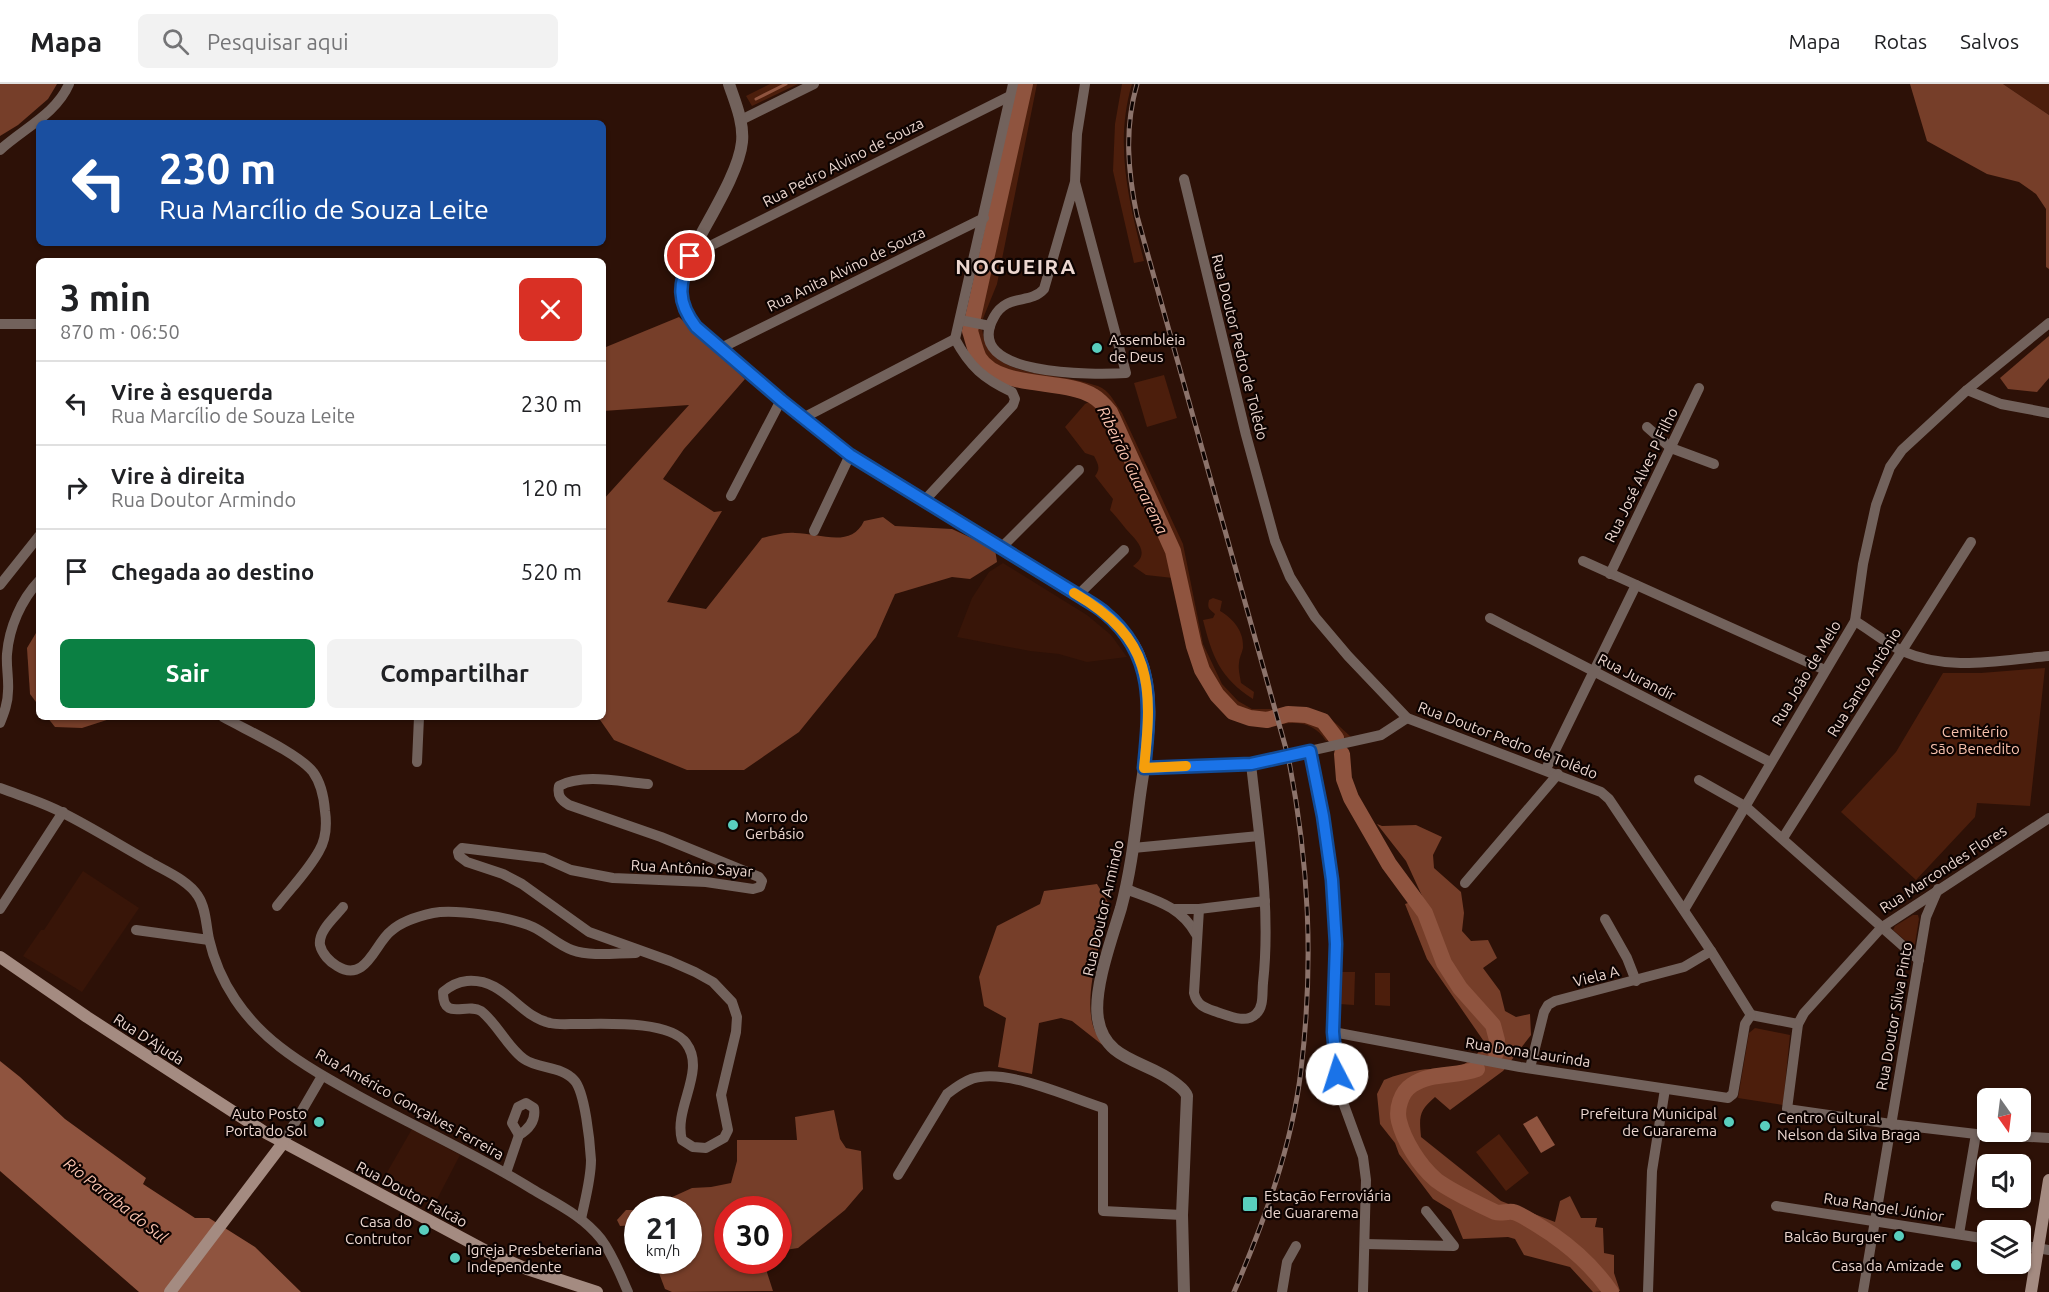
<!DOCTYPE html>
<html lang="pt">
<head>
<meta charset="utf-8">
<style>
	body { margin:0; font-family:Ubuntu,sans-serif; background:#f2f2f2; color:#202124; height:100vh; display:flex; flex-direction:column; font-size:22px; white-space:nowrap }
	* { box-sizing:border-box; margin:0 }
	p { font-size:20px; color:#757577 }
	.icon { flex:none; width:33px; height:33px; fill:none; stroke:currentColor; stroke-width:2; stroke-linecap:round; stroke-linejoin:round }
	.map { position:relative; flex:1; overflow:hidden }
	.panel { position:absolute; left:36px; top:174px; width:570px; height:462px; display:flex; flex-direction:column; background:#fff; border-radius:9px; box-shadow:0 2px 4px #0004 }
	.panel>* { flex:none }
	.banner { position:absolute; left:36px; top:36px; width:570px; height:126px; border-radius:9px; box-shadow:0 2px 4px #0004; background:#1a4fa0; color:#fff; overflow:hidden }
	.needle { width:39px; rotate:166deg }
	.buttons { position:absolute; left:1977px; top:1004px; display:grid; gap:12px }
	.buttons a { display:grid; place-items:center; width:54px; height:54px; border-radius:9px; background:#fff; box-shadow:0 2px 4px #0004; font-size:30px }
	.speed { position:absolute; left:624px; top:1112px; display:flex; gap:12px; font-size:30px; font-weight:700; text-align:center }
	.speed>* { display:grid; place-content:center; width:78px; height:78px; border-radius:50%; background:#fff; box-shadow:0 2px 4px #0004; line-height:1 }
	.speed small { font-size:15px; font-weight:400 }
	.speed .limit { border:9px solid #d22; background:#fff; color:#111 }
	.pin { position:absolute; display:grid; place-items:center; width:51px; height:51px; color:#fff; margin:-26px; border:3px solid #fff; border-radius:50%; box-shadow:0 2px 6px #0007 }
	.me { position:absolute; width:66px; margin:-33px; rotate:355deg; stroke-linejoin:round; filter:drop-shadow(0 0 4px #0008) }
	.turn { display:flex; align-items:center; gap:21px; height:126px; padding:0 24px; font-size:27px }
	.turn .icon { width:78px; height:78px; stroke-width:2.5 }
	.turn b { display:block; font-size:42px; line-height:51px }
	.round { display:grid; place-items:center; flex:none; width:63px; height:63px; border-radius:9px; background:#f2f2f2 }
	.overview { display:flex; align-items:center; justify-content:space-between; height:102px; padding:0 24px }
	h1 { font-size:36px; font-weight:700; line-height:45px }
	.primary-button { display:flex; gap:12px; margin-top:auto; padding:12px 24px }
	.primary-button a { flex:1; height:69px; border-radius:9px; background:#0b8043; color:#fff; font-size:24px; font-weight:700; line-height:69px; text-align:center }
	.primary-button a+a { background:#f2f2f2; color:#202124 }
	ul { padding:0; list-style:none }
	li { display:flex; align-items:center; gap:18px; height:84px; padding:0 24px; border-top:2px solid #e0e0e0 }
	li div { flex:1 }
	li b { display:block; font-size:22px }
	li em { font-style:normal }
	header { display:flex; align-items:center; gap:36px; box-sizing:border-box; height:84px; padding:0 30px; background:#fff; border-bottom:2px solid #e0e0e0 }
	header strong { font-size:28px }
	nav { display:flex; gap:33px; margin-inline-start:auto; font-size:21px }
	.search { width:420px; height:54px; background:#f2f2f2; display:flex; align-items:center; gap:15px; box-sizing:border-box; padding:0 21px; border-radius:9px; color:#757577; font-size:22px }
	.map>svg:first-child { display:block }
	.built { fill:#381508 }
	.green { fill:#4c1e0c }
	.forest { fill:#763e29 }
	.water { fill:#8f543f }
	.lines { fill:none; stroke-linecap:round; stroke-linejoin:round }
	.stream { stroke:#8f543f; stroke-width:3 }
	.river { stroke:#8f543f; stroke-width:16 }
	.minor { stroke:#72625c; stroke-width:10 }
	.tertiary { stroke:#72625c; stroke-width:12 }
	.secondary { stroke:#a48b81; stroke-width:12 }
	.rail-casing { stroke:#8c736b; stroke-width:5 }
	.rail { stroke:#0d0301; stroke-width:3; stroke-dasharray:9; stroke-linecap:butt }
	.route-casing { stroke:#114b97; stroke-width:15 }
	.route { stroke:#1a73e8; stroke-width:10 }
	.slow { stroke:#f59e0b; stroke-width:10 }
	.poi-dot { fill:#59cebe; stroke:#0d0301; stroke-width:2 }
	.labels { text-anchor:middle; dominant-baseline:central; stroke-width:4.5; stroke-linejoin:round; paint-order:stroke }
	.street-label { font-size:15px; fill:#ecd7d0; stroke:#0d0301 }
	.poi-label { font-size:15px; fill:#ecd7d0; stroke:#0d0301; text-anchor:start }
	.park-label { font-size:15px; fill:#f8c1ad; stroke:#0d0301 }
	.water-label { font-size:16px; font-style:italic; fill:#fbc4b0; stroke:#0d0301 }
	.district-label { font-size:21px; font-weight:bold; letter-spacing:1.5px; fill:#ecd7d0; stroke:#0d0301 }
</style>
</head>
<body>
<header>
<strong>Mapa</strong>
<div class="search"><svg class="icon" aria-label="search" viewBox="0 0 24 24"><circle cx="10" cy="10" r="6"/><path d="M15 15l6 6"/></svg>Pesquisar aqui</div>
<nav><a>Mapa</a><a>Rotas</a><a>Salvos</a></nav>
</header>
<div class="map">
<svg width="2049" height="1208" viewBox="0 0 2049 1208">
	<rect width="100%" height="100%" fill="#2d1107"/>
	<g class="built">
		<path d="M1003,479L1087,531L1111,551L1127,573L1087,578L1059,570L1030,567L957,553L972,514L989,488Z"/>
		<path d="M83,787L139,824L82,908L23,872L41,846H44Z"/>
		<path d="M412,1045L460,1071L433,1123L382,1097Z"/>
	</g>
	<g class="green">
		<path d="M770,0H798L752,22L746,12Z"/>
		<path d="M1018,0H1037L997,200L982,237L966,235Z"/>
		<path d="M1122,0H1132C1114,60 1129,118 1144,177L1134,179L1113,87L1115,40Z"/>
		<path d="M2003,0H2049V31Z"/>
		<path d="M965,242L982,245C989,295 1047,287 1084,298C1090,300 1097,301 1102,304C1111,309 1116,321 1122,329L1183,460L1203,560L1222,600L1238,617L1252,625H1271L1276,641C1260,640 1245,638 1231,631C1224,628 1219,621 1214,615C1186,580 1181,537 1173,494L1146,491L1133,482C1151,469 1137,457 1126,445C1121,439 1116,432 1110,426L1113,415L1095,392C1101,384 1098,380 1094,372L1085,369L1065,343L1085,320L1089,318C1053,301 1006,314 978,280C967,268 965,259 965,242Z"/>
		<path d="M1164,291L1177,334L1147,343L1134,299Z"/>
		<path d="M1213,514L1222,517L1220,527C1234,535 1244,548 1243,564C1242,569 1239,574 1239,579C1238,585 1240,592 1241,599L1254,608L1253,615C1220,594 1212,572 1203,536L1213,534L1215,530C1209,525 1207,524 1209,516Z"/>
		<path d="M2045,584L2030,722L1977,719L1975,733L1916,796L1841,728L1896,668L1943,589H1981Z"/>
		<path d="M1295,623C1323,627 1331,634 1351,653L1326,657C1316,641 1301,637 1283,640L1279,624Z"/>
		<path d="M1913,831H1918L1919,835L1915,860L1912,862L1893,846L1895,842Z"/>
		<path d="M1340,888H1355L1354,921L1339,920Z"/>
		<path d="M1375,889H1390V922L1375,921Z"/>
		<path d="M1755,944L1790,951L1783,1021L1738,1014L1749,949Z"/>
		<path d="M1499,1050L1529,1089L1506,1107L1476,1068Z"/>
	</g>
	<g class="forest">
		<path d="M0,0H57L48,15L18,41L0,52Z"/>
		<path d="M1910,0H2003L2049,31V185L2046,183V125L2036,110L2019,98L1987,90L1927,57Z"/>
		<path d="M679,233L745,295L684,365L663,395L714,428L722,427L667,518L706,525L762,454C772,452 784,448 795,449C819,449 851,465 864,437L883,433L895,442L952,445L995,465L997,478L970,495L952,493L895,510L876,553L799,648L744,686H687L614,656L598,633H603V416L689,321L603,327V251L606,263Z"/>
		<path d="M2049,252V294L2037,308L2008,305L2000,294Z"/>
		<path d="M39,544V622L30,610L27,564Z"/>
		<path d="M47,633H116L82,644L55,643Z"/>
		<path d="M1377,740L1382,742L1416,741L1442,753L1433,771L1434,784L1461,808L1464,829L1462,847L1471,857L1488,856L1497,874L1483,884L1500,907L1505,927L1516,933L1530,930L1531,951L1503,987L1450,1026L1435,1013C1419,1027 1419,1032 1421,1053L1501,1117L1555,1138L1560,1117L1570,1112L1581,1134H1597L1595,1143L1603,1144L1604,1169L1614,1171V1189L1620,1207L1593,1208L1570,1183L1524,1171L1515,1155L1508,1153L1463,1155L1451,1126L1433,1115L1399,1070L1395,1059L1380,1040L1377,1010L1384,996C1396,991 1407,988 1420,986C1450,982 1467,989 1485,959L1427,875L1405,820L1423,814L1406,777Z"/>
		<path d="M1097,800L1109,820C1102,853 1081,916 1095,947C1098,953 1102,958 1105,963L1072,937L1061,934L1039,939L1032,990L998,983L1006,934L984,922L979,893L997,842L1040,820L1044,807Z"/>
		<path d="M834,1026L840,1055L846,1064L861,1067L863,1105L845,1126L798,1164L779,1167L778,1125H728V1176H763L773,1207L672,1208L665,1205L654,1176H688V1125H646L692,1104L711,1103L731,1099L737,1077V1056H797L795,1033Z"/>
		<path d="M626,1126H637V1141L620,1142L617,1136Z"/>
	</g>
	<g class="water">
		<path d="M0,977L20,993L65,1035L146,1094L143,1100L195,1134H209L255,1163L301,1208H139L0,1087Z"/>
		<path d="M1537,1032L1555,1061L1541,1069L1523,1040Z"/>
	</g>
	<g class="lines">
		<path class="stream" d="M756,15L786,0"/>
		<g class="river">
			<path d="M1025,0L970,247C973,256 975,266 979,274C999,306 1064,294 1093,312C1100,316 1105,322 1110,328L1173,467L1194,562L1202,586L1217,611L1233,628L1250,634L1267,636L1288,630L1306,631L1323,637L1336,654"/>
			<path d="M1342,670L1344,695L1351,714L1389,780L1425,829L1444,879L1460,904L1493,941L1497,956L1496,969"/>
			<path d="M1477,985C1456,993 1431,988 1412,1001C1401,1008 1396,1025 1399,1037C1404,1057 1419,1081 1435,1095C1445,1104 1482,1122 1495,1128C1501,1130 1507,1127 1513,1128C1522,1130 1544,1145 1553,1151C1576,1167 1595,1185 1611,1208"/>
		</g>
		<g class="minor">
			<path d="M741,36L814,0"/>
			<path d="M0,66C24,44 56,30 69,0"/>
			<path d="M1184,95L1246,351L1275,457L1290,493L1315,533L1348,572L1407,634L1601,708L1609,715L1711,867L1751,931"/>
			<path d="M1075,98L1044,205C1030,221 1007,209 994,233C960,293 1096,291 1126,289L1075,98L1077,50L1085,0"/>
			<path d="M690,172L1010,12"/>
			<path d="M960,236L990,242"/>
			<path d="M0,240H39"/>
			<path d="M721,264L984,134"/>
			<path d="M1967,306L2001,320L2049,329"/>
			<path d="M803,334L955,255"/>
			<path d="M1647,343L1671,364L1714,380"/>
			<path d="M731,412L781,316"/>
			<path d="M924,417L1013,321L1015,315L1012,308C984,295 970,283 955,255L1013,0"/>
			<path d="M814,447L850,371"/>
			<path d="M1001,464L1079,386"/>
			<path d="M1583,477L1825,586"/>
			<path d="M1610,490L1699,304"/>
			<path d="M0,501L39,452"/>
			<path d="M1078,511L1124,466"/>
			<path d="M1490,534L1770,678"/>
			<path d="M1855,537C1870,546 1886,559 1902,567C1950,588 1999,576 2049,572"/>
			<path d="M223,633C246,646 298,669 313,688C321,699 324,714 325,727C327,741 326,755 319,767C308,787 291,804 277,822"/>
			<path d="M0,639C4,629 8,619 8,607C9,595 6,582 7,570C9,544 21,516 39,497"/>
			<path d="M1309,667L1323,732L1332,796L1336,860L1333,948L1337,990L1340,1010L1363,1073L1366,1096L1363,1208"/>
			<path d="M417,678L419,633"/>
			<path d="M1144,684L1251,680L1381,651L1407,634"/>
			<path d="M1546,685L1636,501"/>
			<path d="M1699,696L1745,722L1919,876"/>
			<path d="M0,704C21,712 43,718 63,729C93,744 121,762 150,778C165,787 188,796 198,812C206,824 206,841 209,855C219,899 245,936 280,963C303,981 330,996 357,1011C415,1043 476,1070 532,1105C557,1120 583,1132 601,1155C613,1171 620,1190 628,1208"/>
			<path d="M2049,734L1881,844L1804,929L1798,940L1787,1025L1891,1040L1976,1050L2049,1054"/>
			<path d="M1783,754L1971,458"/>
			<path d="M1133,764L1259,752"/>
			<path d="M1465,799L1558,690"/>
			<path d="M1126,805C1154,816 1180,821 1196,850"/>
			<path d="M343,823C335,833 318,847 320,861C322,870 330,878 337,882C366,900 375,859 391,847C402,837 419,832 433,829C455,825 512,833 533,843C546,849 558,861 572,866C592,873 616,869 636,869"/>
			<path d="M0,825L63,728"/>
			<path d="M1175,825H1199L1265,817"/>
			<path d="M1199,825L1194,909C1197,922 1206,924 1217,928C1229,932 1246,940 1256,930C1264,923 1262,909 1263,899C1271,826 1259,753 1251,680"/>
			<path d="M1684,826L1855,537L1863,480L1876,421L1890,383L1902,366L1967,306L2049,239"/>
			<path d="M1605,835L1627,874L1636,897"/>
			<path d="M136,846L209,856"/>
			<path d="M1751,931L1798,940"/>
			<path d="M1333,948L1520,983L1728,1014L1733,1010L1745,940L1751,931"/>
			<path d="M1530,984L1544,928L1548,921L1555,917L1684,883L1711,867"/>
			<path d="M526,1019L534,1024C536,1036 529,1045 519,1051L512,1039L518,1023Z"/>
			<path d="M283,1059L322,992"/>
			<path d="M506,1089L519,1051"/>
			<path d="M898,1091L947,1010C956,1003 968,994 980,993C1015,988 1069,1013 1103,1024V1127L1182,1131"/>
			<path d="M1776,1122L1988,1155"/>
			<path d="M581,1135C585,1116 591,1095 591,1076C590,1059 585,1007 574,996C562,982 538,985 524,975C508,964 496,938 481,927C466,918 443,938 443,908C450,902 457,898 467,897C505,894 518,932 550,939C558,941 569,940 577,940C604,940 669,936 686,959C707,987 673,1024 682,1056L693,1063L706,1064L724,1054L728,1046L721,1011L736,948L737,933L732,918L713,898L695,888L670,877L589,848L522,800L503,790L467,778L459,772L458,768L462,764L544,774L571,786L613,794L706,798L753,805L760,803L762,797L759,793L661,753L569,721C561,716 557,712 559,702C584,689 621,698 648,700"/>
			<path d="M1959,1150L1976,1050"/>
			<path d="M1365,1160L1454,1162L1426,1127"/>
			<path d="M2020,1161L2049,1166"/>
			<path d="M1282,1208L1287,1178L1296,1162"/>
			<path d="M1648,1208L1652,1087L1665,1005"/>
			<path d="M1863,1208L1926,833L1938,805"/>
		</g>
		<path class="tertiary" d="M729,0C735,18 744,38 742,58C739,88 709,134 695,162C689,175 681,190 681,205C681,220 687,231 696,243L781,316L850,371L1105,529C1118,542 1132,554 1139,571C1158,615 1146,667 1140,711C1135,749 1131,787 1121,824C1112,854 1093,905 1098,935C1105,978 1147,976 1175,999C1180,1003 1185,1006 1187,1012L1182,1131L1184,1208"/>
		<g class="secondary">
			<path d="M0,873L87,933L266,1049L492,1170L527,1185L597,1208"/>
			<path d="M170,1208L283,1059"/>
			<path d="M2031,1208L2049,1096"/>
		</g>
		<defs>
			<path id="rail" d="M1137,0C1124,45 1128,88 1137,132L1288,672C1309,778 1314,878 1301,986C1292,1062 1264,1138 1234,1208"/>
		</defs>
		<use href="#rail" class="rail-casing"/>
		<use href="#rail" class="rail"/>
	</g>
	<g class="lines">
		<defs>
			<path id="route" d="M690,172C679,200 676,217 696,243L781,316L850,371L1078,511C1087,517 1097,522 1105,529C1156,571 1150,625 1144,684L1251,680L1310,667L1323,732L1332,796L1336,860L1333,948L1337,990"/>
		</defs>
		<use href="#route" class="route-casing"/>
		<use href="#route" class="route"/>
		<path class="slow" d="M1074,509C1153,555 1153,600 1144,684L1186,682"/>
	</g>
	<g class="poi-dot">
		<circle cx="1097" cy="264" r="6"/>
		<circle cx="733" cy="741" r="6"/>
		<circle cx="319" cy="1038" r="6"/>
		<circle cx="1729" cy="1038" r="6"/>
		<circle cx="1765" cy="1042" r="6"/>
		<rect x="1242" y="1112" width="16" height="16" rx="3"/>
		<circle cx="424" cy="1146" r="6"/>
		<circle cx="1899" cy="1152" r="6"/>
		<circle cx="455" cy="1174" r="6"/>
		<circle cx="1956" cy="1181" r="6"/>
	</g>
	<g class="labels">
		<g class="street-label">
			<text transform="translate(843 78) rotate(-27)">Rua Pedro Alvino de Souza</text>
			<text transform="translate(846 185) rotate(-26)">Rua Anita Alvino de Souza</text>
			<text transform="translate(1240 263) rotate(76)">Rua Doutor Pedro de Tolêdo</text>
			<text transform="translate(1641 391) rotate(-64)">Rua José Alves P Filho</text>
			<text transform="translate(1806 589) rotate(-59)">Rua João de Melo</text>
			<text transform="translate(1637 593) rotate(27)">Rua Jurandir</text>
			<text transform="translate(1864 598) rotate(-58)">Rua Santo Antônio</text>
			<text transform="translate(1508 656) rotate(21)">Rua Doutor Pedro de Tolêdo</text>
			<text transform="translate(692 784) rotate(3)">Rua Antônio Sayar</text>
			<text transform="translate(1943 785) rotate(-33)">Rua Marcondes Flores</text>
			<text transform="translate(1103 824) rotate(-77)">Rua Doutor Armindo</text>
			<text transform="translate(1596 892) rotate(-14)">Viela A</text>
			<text transform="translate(1894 932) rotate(-80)">Rua Doutor Silva Pinto</text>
			<text transform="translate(149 955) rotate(33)">Rua D'Ajuda</text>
			<text transform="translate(1528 968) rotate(9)">Rua Dona Laurinda</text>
			<text transform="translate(410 1020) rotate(29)">Rua Américo Gonçalves Ferreira</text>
			<text transform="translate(412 1110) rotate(28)">Rua Doutor Falcão</text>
			<text transform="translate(1884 1123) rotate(9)">Rua Rangel Júnior</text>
		</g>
		<g class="poi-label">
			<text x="1109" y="255">Assembleia<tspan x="1109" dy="17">de Deus</tspan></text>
			<text x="745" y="732">Morro do<tspan x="745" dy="17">Gerbásio</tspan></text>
			<text x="307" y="1029" text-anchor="end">Auto Posto<tspan x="307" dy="17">Porta do Sol</tspan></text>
			<text x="1717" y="1029" text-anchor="end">Prefeitura Municipal<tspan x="1717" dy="17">de Guararema</tspan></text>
			<text x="1777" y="1033">Centro Cultural<tspan x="1777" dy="17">Nelson da Silva Braga</tspan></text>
			<text x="1264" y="1111">Estação Ferroviária<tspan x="1264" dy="17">de Guararema</tspan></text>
			<text x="412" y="1137" text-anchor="end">Casa do<tspan x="412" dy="17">Contrutor</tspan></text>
			<text x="1887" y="1152" text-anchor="end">Balcão Burguer</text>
			<text x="467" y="1165">Igreja Presbeteriana<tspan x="467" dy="17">Independente</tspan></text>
			<text x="1944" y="1181" text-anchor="end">Casa da Amizade</text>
		</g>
		<g class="park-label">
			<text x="1975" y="647">Cemitério<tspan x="1975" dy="17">São Benedito</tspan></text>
		</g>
		<g class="water-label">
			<text transform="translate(1133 386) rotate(64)">Ribeirão Guararema</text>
			<text transform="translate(116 1116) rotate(38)">Rio Paraíba do Sul</text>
		</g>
		<g class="district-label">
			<text x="1016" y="182">NOGUEIRA</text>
		</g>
	</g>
</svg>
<div class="buttons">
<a><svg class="needle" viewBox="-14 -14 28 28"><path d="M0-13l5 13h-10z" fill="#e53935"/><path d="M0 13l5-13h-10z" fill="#757577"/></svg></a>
<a><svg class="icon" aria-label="sound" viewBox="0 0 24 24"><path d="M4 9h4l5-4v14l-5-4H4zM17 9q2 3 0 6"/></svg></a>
<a><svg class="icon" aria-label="layers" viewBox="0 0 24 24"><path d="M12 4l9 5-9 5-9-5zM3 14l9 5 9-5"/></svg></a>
</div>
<div class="speed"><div>21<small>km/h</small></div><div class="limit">30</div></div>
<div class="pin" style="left:690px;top:172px;background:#d93025"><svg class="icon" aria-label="arrive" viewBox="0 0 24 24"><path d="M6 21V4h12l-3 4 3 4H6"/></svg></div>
<svg class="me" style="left:1337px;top:990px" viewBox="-20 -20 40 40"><circle r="19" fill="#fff"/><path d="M0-13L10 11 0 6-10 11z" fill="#1a73e8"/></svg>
<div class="banner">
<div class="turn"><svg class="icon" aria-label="left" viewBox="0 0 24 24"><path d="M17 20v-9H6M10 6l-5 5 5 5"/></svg><div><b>230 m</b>Rua Marcílio de Souza Leite</div></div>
</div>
<section class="panel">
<div class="overview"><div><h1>3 min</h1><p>870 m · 06:50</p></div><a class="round" style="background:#d93025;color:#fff"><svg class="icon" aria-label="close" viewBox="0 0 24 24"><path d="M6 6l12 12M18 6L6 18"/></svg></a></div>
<ul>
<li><svg class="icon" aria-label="left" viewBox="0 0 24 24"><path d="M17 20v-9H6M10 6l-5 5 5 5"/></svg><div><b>Vire à esquerda</b><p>Rua Marcílio de Souza Leite</p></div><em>230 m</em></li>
<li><svg class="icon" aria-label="right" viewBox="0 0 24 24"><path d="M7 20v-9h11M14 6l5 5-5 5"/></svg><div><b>Vire à direita</b><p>Rua Doutor Armindo</p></div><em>120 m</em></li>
<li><svg class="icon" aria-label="arrive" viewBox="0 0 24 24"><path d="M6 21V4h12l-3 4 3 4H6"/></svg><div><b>Chegada ao destino</b></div><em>520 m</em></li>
</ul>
<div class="primary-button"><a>Sair</a><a>Compartilhar</a></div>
</section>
</div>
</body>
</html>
